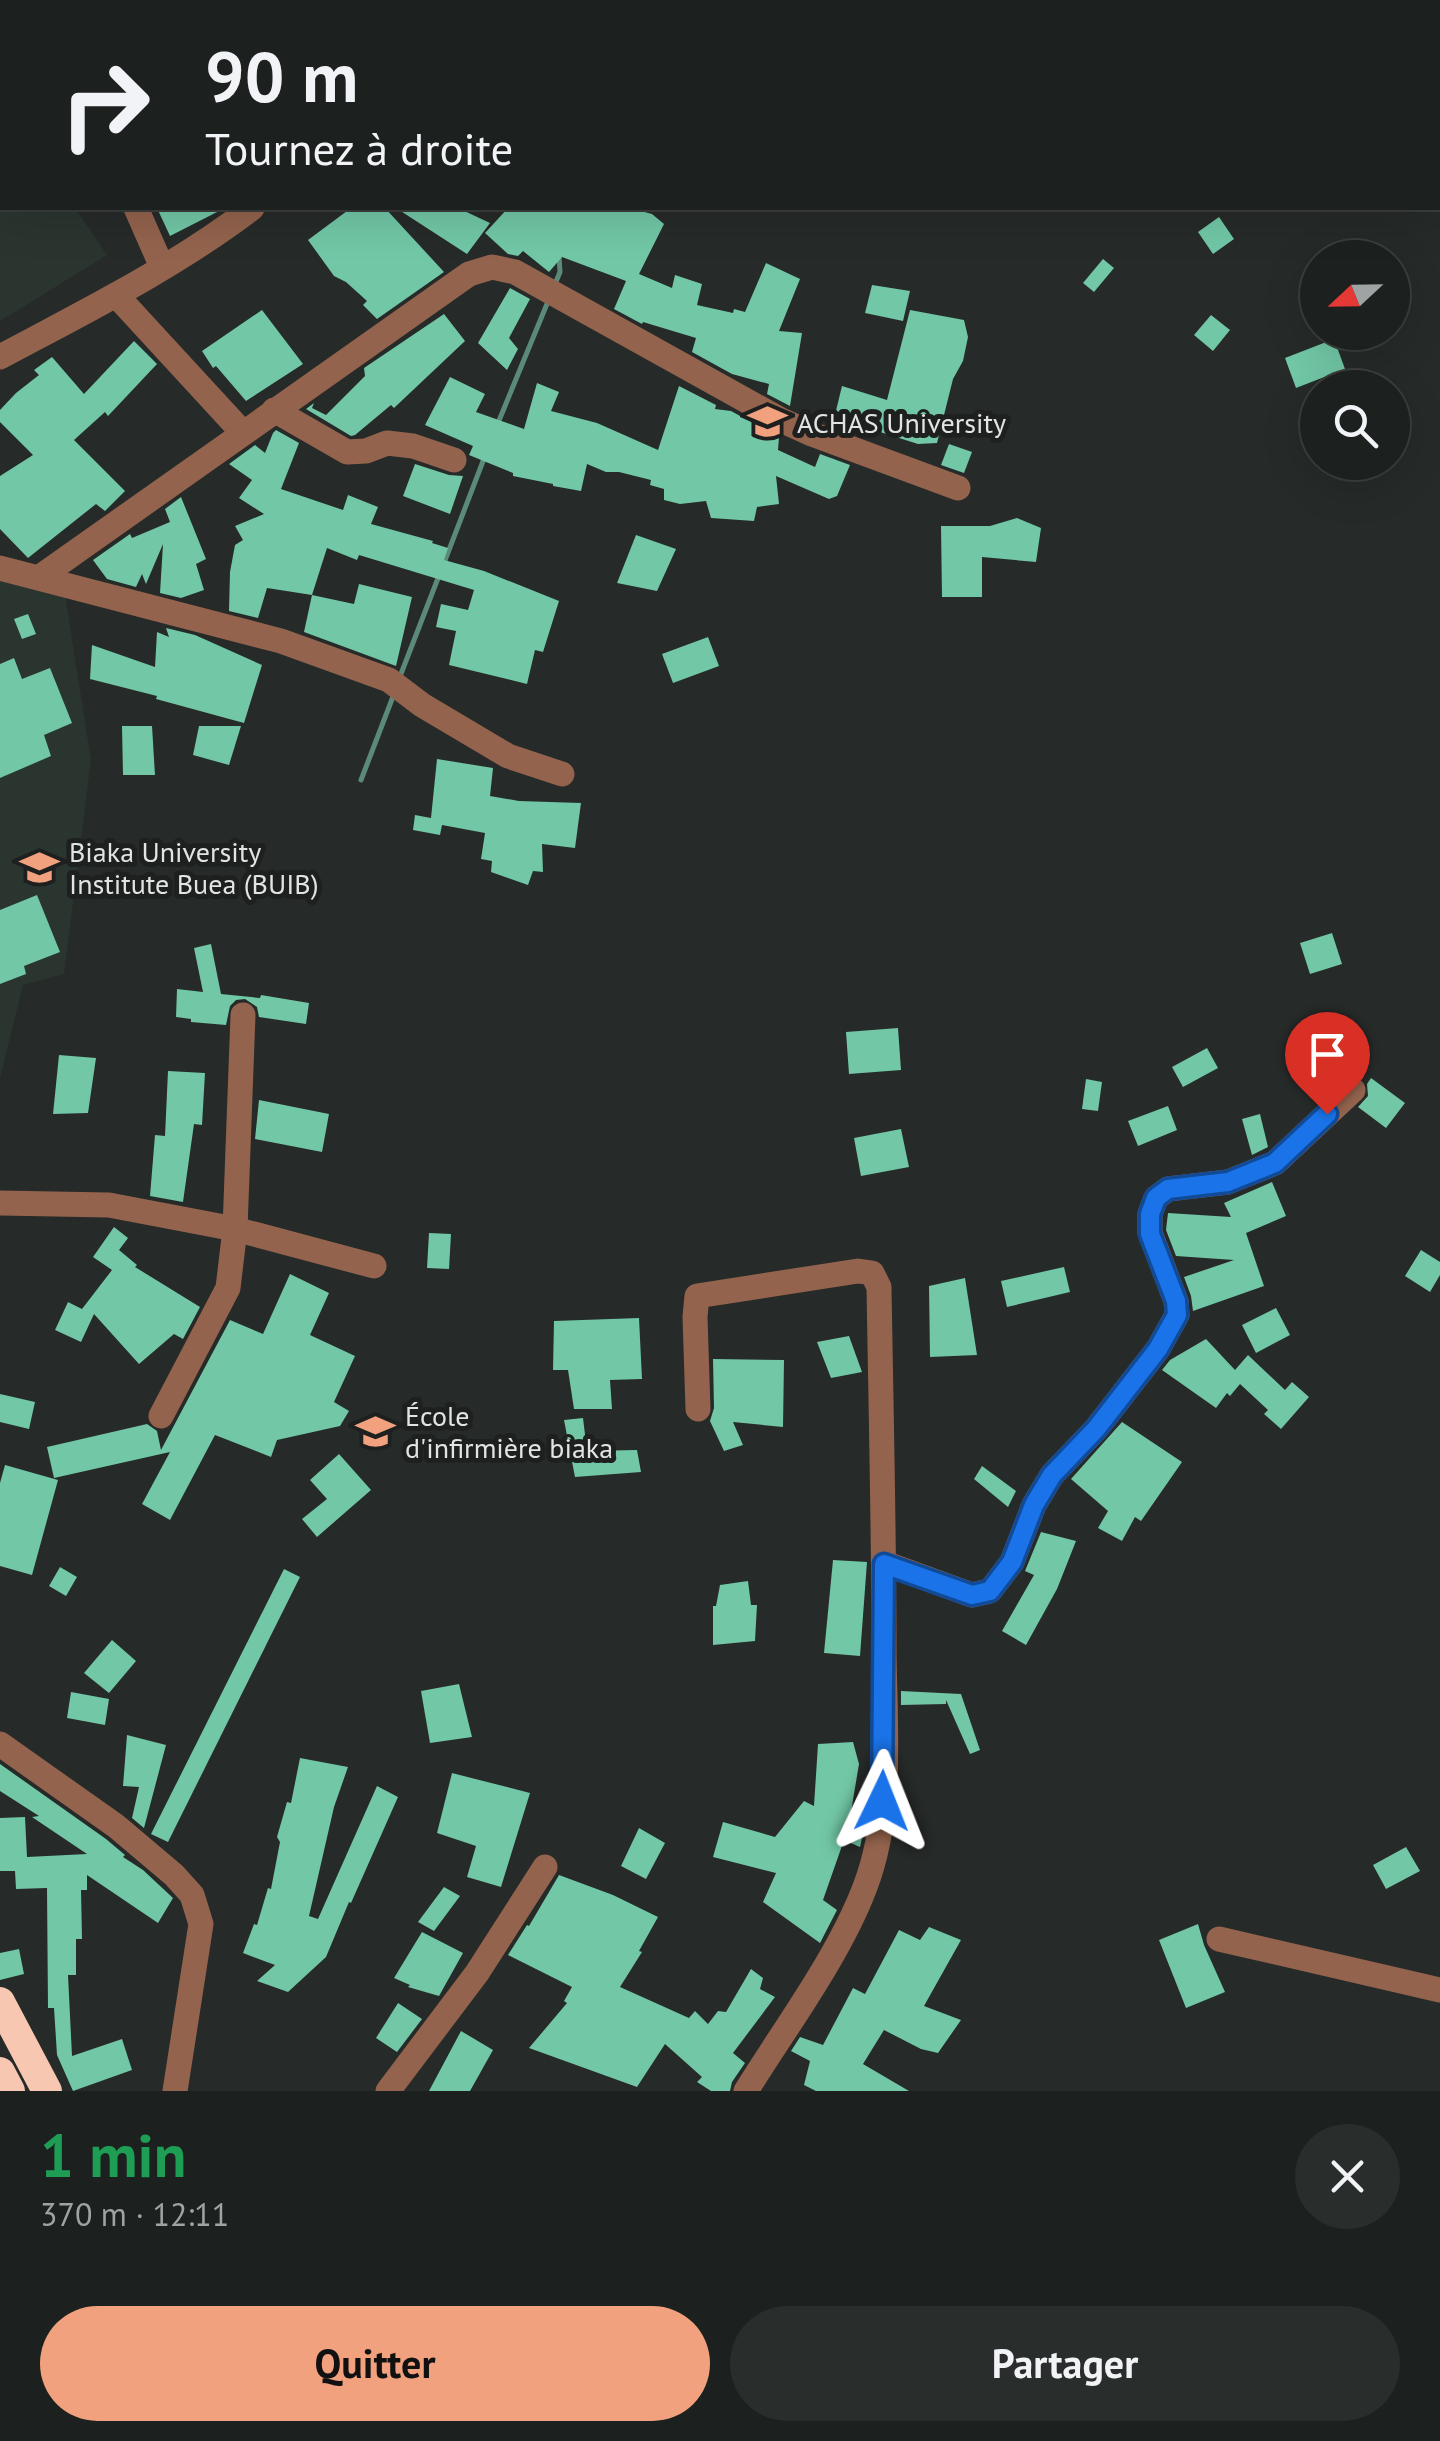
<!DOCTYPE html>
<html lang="fr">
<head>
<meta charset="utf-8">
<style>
	body { margin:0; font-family:"PT Sans",sans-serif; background:#292d2b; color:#f1f3f6; height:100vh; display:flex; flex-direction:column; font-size:38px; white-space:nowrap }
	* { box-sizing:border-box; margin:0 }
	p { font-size:32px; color:#a0a3a4 }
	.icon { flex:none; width:55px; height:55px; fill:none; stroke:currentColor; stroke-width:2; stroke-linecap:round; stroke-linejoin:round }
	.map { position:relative; height:2091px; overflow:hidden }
	.side { display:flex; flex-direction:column; background:#1c201e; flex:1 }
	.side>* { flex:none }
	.top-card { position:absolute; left:0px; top:0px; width:1440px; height:210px; box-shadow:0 10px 40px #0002,0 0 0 2px #3a3e3c; background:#1c201e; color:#f1f3f6; overflow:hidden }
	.needle { width:65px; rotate:248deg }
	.fabs { position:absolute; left:1300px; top:240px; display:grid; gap:20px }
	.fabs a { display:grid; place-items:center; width:110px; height:110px; border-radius:50%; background:#1c201e; box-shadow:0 10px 40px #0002,0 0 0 2px #3a3e3c; font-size:50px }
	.pin { position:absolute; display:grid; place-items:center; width:85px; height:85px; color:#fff; margin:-102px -42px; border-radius:50% 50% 50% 0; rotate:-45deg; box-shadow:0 0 10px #0007 }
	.pin .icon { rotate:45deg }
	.me { position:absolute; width:110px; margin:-55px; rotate:2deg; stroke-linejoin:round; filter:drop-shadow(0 0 8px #0008) }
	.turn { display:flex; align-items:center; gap:35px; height:210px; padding:0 40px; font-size:45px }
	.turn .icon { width:130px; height:130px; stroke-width:2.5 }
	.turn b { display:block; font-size:70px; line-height:85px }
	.round { display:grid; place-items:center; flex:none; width:105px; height:105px; border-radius:52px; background:#292d2b }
	.head { display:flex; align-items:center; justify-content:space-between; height:170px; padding:0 40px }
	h1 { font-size:60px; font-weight:700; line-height:75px; color:#1e9e55 }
	.primary-button { display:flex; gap:20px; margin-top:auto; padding:20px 40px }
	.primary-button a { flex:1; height:115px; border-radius:60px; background:#f1a17d; color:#111; font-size:40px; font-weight:700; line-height:115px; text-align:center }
	.primary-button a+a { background:#292d2b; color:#f1f3f6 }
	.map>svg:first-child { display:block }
	.built { fill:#2b3530 }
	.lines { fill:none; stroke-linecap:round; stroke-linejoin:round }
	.stream { stroke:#5b8a7a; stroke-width:5 }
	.building { fill:#71c7a6 }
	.minor { stroke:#93634d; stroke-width:25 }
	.highway { stroke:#f8c7b2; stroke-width:30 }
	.route-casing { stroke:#114b97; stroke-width:25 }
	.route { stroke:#1a73e8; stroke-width:18 }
	.labels { text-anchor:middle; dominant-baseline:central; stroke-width:10; stroke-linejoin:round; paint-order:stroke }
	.poi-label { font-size:28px; fill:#e2e4e3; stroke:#1d201e; text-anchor:start }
</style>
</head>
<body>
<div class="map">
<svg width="1440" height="2091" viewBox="0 0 1440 2091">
	<rect width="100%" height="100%" fill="#262a28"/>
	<g class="built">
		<path d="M0,94L2,98V208H75L107,255L0,321Z"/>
		<path d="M0,580L65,595L91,760L64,974L23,985L0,1078Z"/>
	</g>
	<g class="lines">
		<g class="stream">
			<path d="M513,0V2"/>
			<path d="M555,284L560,272L559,256"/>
			<path d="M498,423L549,299"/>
			<path d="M444,563L485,456"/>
			<path d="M399,679L440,573"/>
			<path d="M361,780L394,694"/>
		</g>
	</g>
	<g class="building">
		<path d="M157,208H225L170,236Z"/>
		<path d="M351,208H385L444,272L377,319L363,305L367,301L346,282L334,276L308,240Z"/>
		<path d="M396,208H458L490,223L467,254Z"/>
		<path d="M508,208H638L637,210L652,214L664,224L639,274L672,288L675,275L702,284L697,305L733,313L734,309L745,312L766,263L800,279L779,331L802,333L790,406L767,394L769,384L732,374L692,352L696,338L643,322L642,324L614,309L626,281L562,257L549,272L523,251L518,256L508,254L485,233Z"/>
		<path d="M1219,217L1234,239L1213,254L1198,232Z"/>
		<path d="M1103,259L1114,268L1094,292L1083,283Z"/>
		<path d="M872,285L910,291L903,321L865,313Z"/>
		<path d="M510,288L530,299L509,338L518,349L507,370L478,343Z"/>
		<path d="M262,310L303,364L246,401L216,366L213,368L202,351Z"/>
		<path d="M910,310L964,320L968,337L963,361L953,379L937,443L918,444L877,431L873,434L833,423L842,386L887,400Z"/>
		<path d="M444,314L465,341L394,408L391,405L355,435L351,436L306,409L314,403L312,408L326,415L365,376L364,368Z"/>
		<path d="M1211,315L1230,330L1213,351L1194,335Z"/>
		<path d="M1334,339L1345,369L1296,388L1285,358Z"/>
		<path d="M134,341L157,364L108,416L105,412L74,440L125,491L105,511L96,504L28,558L0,529V476L33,455L0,422V410L16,393L39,375L34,370L52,357L84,394Z"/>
		<path d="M450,377L485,394L476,412L524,429L537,383L559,392L551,411L597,423L658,450L679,386L716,405L715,409L731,411L779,437L778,450L815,467L820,454L850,465L837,496L829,499L776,476L779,504L757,507L754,521L711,518L706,501L680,504L664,500V489L650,485L651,480L619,472H606L587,464L581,491L553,486V484L513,476V473L469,455L473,446L425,425Z"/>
		<path d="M276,430L299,443L281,489L343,510L348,495L378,507L371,524L433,541L432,543L448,548L444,560L484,571L559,601L543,652L535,650L527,684L449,665L456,631L436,627L441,604L468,610L474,590L359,555L357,560L327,548L312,595L267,588L258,618L229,611L230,572L235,545L243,540L235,526L264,514L239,498L252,480L229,464L255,445L265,453L273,433Z"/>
		<path d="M949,444L972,452L964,473L941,465Z"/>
		<path d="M415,464L449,475L463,476L450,514L403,496Z"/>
		<path d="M181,497L206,559L196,564L204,590L181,598L160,593L163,544L146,584L142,574L136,587L107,579L93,560L130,534L132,538L170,522L165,509Z"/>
		<path d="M1017,518L1041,528L1036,562L982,557V597H942L941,526H990Z"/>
		<path d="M636,535L676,549L657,591L617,583Z"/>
		<path d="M359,584L412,597L396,666L304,632L312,595L354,604Z"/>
		<path d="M28,614L36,634L22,639L14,619Z"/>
		<path d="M166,628L195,635L262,665L244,723L156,699L157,696L90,679L92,645L155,667L157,632L169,637Z"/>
		<path d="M708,637L719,666L673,683L662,654Z"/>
		<path d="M14,658L22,679L50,668L72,723L44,735L51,756L0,778V664Z"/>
		<path d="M122,726H152L155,775H123Z"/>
		<path d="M199,726H241L229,765L193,755Z"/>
		<path d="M437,759L493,768L490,796L519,801L581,803L575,848L542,844L543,872L533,871L528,885L491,872L492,861L481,859L485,833L442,825L440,835L413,830L415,815L431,818Z"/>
		<path d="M37,895L60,952L24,966L26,974L0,984V910Z"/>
		<path d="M1332,933L1342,964L1310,974L1300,943Z"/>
		<path d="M211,944L221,994L260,998L261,995L309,1003L306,1024L259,1017L257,1007L245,999L236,1000L230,1006L226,1025L191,1022V1019L176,1017L177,989L203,992L194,948Z"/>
		<path d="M898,1028L901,1070L849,1074L846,1032Z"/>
		<path d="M1207,1048L1218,1068L1183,1087L1172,1067Z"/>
		<path d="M59,1055L96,1058L88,1113L53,1114Z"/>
		<path d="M168,1071L205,1073L202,1125L194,1124L183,1202L150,1196L155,1135L165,1136Z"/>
		<path d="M1371,1078L1405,1103L1386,1128L1358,1107L1368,1096L1367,1084Z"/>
		<path d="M1086,1079L1102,1082L1098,1111L1082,1109Z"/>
		<path d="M259,1100L329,1114L322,1152L255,1139Z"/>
		<path d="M1168,1106L1177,1130L1138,1146L1128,1121Z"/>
		<path d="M1260,1114L1268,1147L1252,1155L1242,1119Z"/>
		<path d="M901,1129L909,1167L861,1176L854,1138Z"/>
		<path d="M1272,1182L1286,1216L1246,1233L1264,1286L1193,1311L1191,1296L1184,1277L1234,1260L1176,1256L1166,1230L1168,1213L1231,1217L1224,1203Z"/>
		<path d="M114,1227L128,1238L119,1250L137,1265L135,1267L200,1307L183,1339L174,1334L139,1364L94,1314L81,1342L55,1330L68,1302L82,1309L112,1270L93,1257Z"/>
		<path d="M429,1233L451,1234L449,1269L427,1268Z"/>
		<path d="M1421,1250L1440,1262V1275L1430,1292L1405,1276Z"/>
		<path d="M1064,1267L1070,1292L1007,1307L1001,1281Z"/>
		<path d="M290,1274L329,1293L310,1335L355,1356L334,1402L349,1411L340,1426L277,1440L271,1457L215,1435L170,1520L142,1504L170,1452L54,1478L47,1447L147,1424L157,1431L161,1450L230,1320L263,1334Z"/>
		<path d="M965,1278L977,1355L930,1357L929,1286Z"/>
		<path d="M1276,1308L1290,1335L1256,1353L1242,1325Z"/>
		<path d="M639,1318L642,1379L610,1380L612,1409H574L568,1370H553L554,1321Z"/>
		<path d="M849,1336L862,1372L831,1378L817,1342Z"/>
		<path d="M1206,1339L1235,1370L1248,1355L1285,1390L1292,1382L1309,1397L1281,1429L1264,1414L1268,1410L1240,1384L1230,1396L1227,1393L1216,1408L1162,1370L1170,1360Z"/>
		<path d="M713,1359L784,1360L783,1427L733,1422L743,1445L724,1451L710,1421L714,1408Z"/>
		<path d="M0,1394L35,1402L29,1429L0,1422Z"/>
		<path d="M583,1418L587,1451L637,1450L641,1472L575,1477L564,1420Z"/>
		<path d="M1122,1422L1182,1462L1141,1521L1135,1517L1122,1541L1098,1528L1108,1511L1071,1479Z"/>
		<path d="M339,1454L371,1490L317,1537L302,1519L327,1499L310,1480Z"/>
		<path d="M5,1465L58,1480L32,1575L0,1566V1483Z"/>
		<path d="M982,1466L1016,1491L1008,1507L974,1479Z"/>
		<path d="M1041,1532L1076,1541L1057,1589L1026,1645L1002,1631L1034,1575L1025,1571Z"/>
		<path d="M833,1560L867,1562L860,1656L824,1653Z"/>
		<path d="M60,1567L77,1577L66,1596L49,1586Z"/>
		<path d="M284,1569L300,1577L168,1842L151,1834Z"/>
		<path d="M748,1581L751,1605H757L755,1641L713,1645V1606H716L720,1585Z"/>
		<path d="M112,1640L136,1661L109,1693L84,1673Z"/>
		<path d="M459,1684L472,1737L430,1743L421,1691Z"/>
		<path d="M901,1691L961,1694L980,1750L970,1754L946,1700V1704L901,1705Z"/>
		<path d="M71,1692L109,1699L105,1725L67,1718Z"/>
		<path d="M127,1735L166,1745L144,1828L132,1818L139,1787L123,1786Z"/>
		<path d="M853,1742L859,1764L851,1812L865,1821L864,1828L860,1847L844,1840L823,1900L837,1910L820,1943L763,1902L776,1873L713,1857L723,1822L775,1837L804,1801L814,1806L818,1744Z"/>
		<path d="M300,1758L348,1767L334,1807L309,1916L318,1919L377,1786L398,1797L351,1903L349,1902L326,1957L288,1992L257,1981L275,1965L243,1953L254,1924L257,1925L268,1888L271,1889L280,1842L277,1837L287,1802L291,1803Z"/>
		<path d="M0,1764L106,1839L125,1855L123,1857L143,1870L173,1898L158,1923L87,1875V1890H81L82,1939H76V1975H68L72,2056L122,2039L132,2070L73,2091L57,2055L54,2008H48L47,1888L16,1889L15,1871H0V1818L25,1817L27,1857L87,1854L32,1817L39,1816L0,1791Z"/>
		<path d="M452,1773L530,1793L501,1887L467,1877L476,1846L437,1833Z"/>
		<path d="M639,1828L665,1843L646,1879L621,1866Z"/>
		<path d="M1406,1847L1420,1871L1386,1889L1373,1865Z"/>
		<path d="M559,1875L613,1895L658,1917L639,1951L642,1952L620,1987L689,2018L695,2011L708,2024L718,2011L726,2012L751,1969L763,1978L760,1989L775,1997L733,2053L745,2063L732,2082L730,2091H711L697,2082L702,2077L665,2044L637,2087L529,2048L567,2003L564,2001L572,1987L508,1955L527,1925L529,1926Z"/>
		<path d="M444,1887L460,1896L434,1931L418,1922Z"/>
		<path d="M1198,1924L1204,1945L1225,1992L1186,2008L1159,1940Z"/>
		<path d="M929,1927L961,1940L924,2006L961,2020L938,2053L921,2049L884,2030L863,2064L909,2091H816L804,2085L810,2061L791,2051L800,2037L823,2045L853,1988L865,1994L899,1930L920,1940Z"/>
		<path d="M422,1932L463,1953L439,1996L408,1987L410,1985L394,1978Z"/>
		<path d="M19,1949L24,1974L0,1980V1953Z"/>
		<path d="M398,2003L422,2019L397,2052L376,2038Z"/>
		<path d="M461,2031L493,2050L470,2091H429Z"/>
	</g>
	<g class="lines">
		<g class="minor">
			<path d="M40,0L41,2"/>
			<path d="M226,0L227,2"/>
			<path d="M445,0L446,2"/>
			<path d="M790,0L792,2"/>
			<path d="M136,208L162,267"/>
			<path d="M116,295L243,433"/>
			<path d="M0,357C86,311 175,267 252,208"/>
			<path d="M274,410L347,452L366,451L387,443L413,446L454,460"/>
			<path d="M0,568L281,641L389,680L422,705L508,756L562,774"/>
			<path d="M40,577L469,274L492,267L515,272L781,420L812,434L958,488"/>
			<path d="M0,1203L109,1205L235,1229L374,1266"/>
			<path d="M698,1409L695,1317L697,1296L858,1271L872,1273L879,1287C881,1409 884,1531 884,1653C885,1730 893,1814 865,1887C839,1956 785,2028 746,2091"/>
			<path d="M161,1416L228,1288L235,1229L243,1015"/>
			<path d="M884,1563L972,1595L990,1591L1012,1562L1034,1505L1052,1475L1096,1429L1158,1349L1177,1315L1176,1301L1150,1233V1214L1156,1198L1168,1189L1228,1182L1275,1163L1353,1090"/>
			<path d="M0,1744L116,1826L174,1875L192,1895L201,1924L175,2091"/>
			<path d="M1219,1939L1440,1990"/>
			<path d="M388,2091L477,1973L545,1867"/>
		</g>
		<g class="highway">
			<path d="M0,2002L47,2091"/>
			<path d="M0,2072L10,2091"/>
		</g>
	</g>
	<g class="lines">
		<defs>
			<path id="route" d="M882,1801L884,1564L972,1595L990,1591L1012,1562L1034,1505L1052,1475L1096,1429L1158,1349L1177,1315L1176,1301L1150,1234V1214L1156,1198L1168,1189L1228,1182L1275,1163L1327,1114"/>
		</defs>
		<use href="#route" class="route-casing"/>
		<use href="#route" class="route"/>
	</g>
	<defs>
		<symbol id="school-bare" viewBox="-9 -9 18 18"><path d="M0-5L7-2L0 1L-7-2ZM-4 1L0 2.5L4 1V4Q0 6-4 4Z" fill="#f1a17d" stroke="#1d201e" stroke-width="2.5" paint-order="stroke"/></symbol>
		<symbol id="university-bare" viewBox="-9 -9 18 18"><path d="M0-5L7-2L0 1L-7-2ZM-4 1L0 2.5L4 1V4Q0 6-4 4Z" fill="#f1a17d" stroke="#1d201e" stroke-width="2.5" paint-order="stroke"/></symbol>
	</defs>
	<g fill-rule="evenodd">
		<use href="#school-bare" x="740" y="394" width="55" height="55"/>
		<use href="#university-bare" x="12" y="840" width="55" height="55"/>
		<use href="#university-bare" x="348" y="1404" width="55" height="55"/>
	</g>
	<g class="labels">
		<g class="poi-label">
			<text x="797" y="422">ACHAS University</text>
			<text x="69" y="851">Biaka University<tspan x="69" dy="32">Institute Buea (BUIB)</tspan></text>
			<text x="405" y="1415">École<tspan x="405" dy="32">d'infirmière biaka</tspan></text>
		</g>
	</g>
</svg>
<div class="fabs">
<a><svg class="needle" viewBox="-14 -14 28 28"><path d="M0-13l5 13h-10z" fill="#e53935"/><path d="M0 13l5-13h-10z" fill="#a0a3a4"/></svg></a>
<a><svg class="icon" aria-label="search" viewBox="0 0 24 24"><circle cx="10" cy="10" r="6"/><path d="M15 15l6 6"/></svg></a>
</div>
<div class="pin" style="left:1327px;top:1114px;background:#d93025"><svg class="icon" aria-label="arrive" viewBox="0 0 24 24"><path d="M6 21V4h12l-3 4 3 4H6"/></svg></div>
<svg class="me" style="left:882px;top:1801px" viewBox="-20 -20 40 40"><path d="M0-17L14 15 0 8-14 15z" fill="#1a73e8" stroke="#fff" stroke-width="4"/></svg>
<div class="top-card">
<div class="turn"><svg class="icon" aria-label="right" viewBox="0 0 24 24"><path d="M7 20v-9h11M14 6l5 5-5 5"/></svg><div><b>90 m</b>Tournez à droite</div></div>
</div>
</div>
<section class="side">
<div class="head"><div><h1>1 min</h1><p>370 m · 12:11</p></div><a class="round"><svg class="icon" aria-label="close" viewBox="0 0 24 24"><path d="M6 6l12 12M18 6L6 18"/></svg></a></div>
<div class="primary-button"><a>Quitter</a><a>Partager</a></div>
</section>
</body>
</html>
